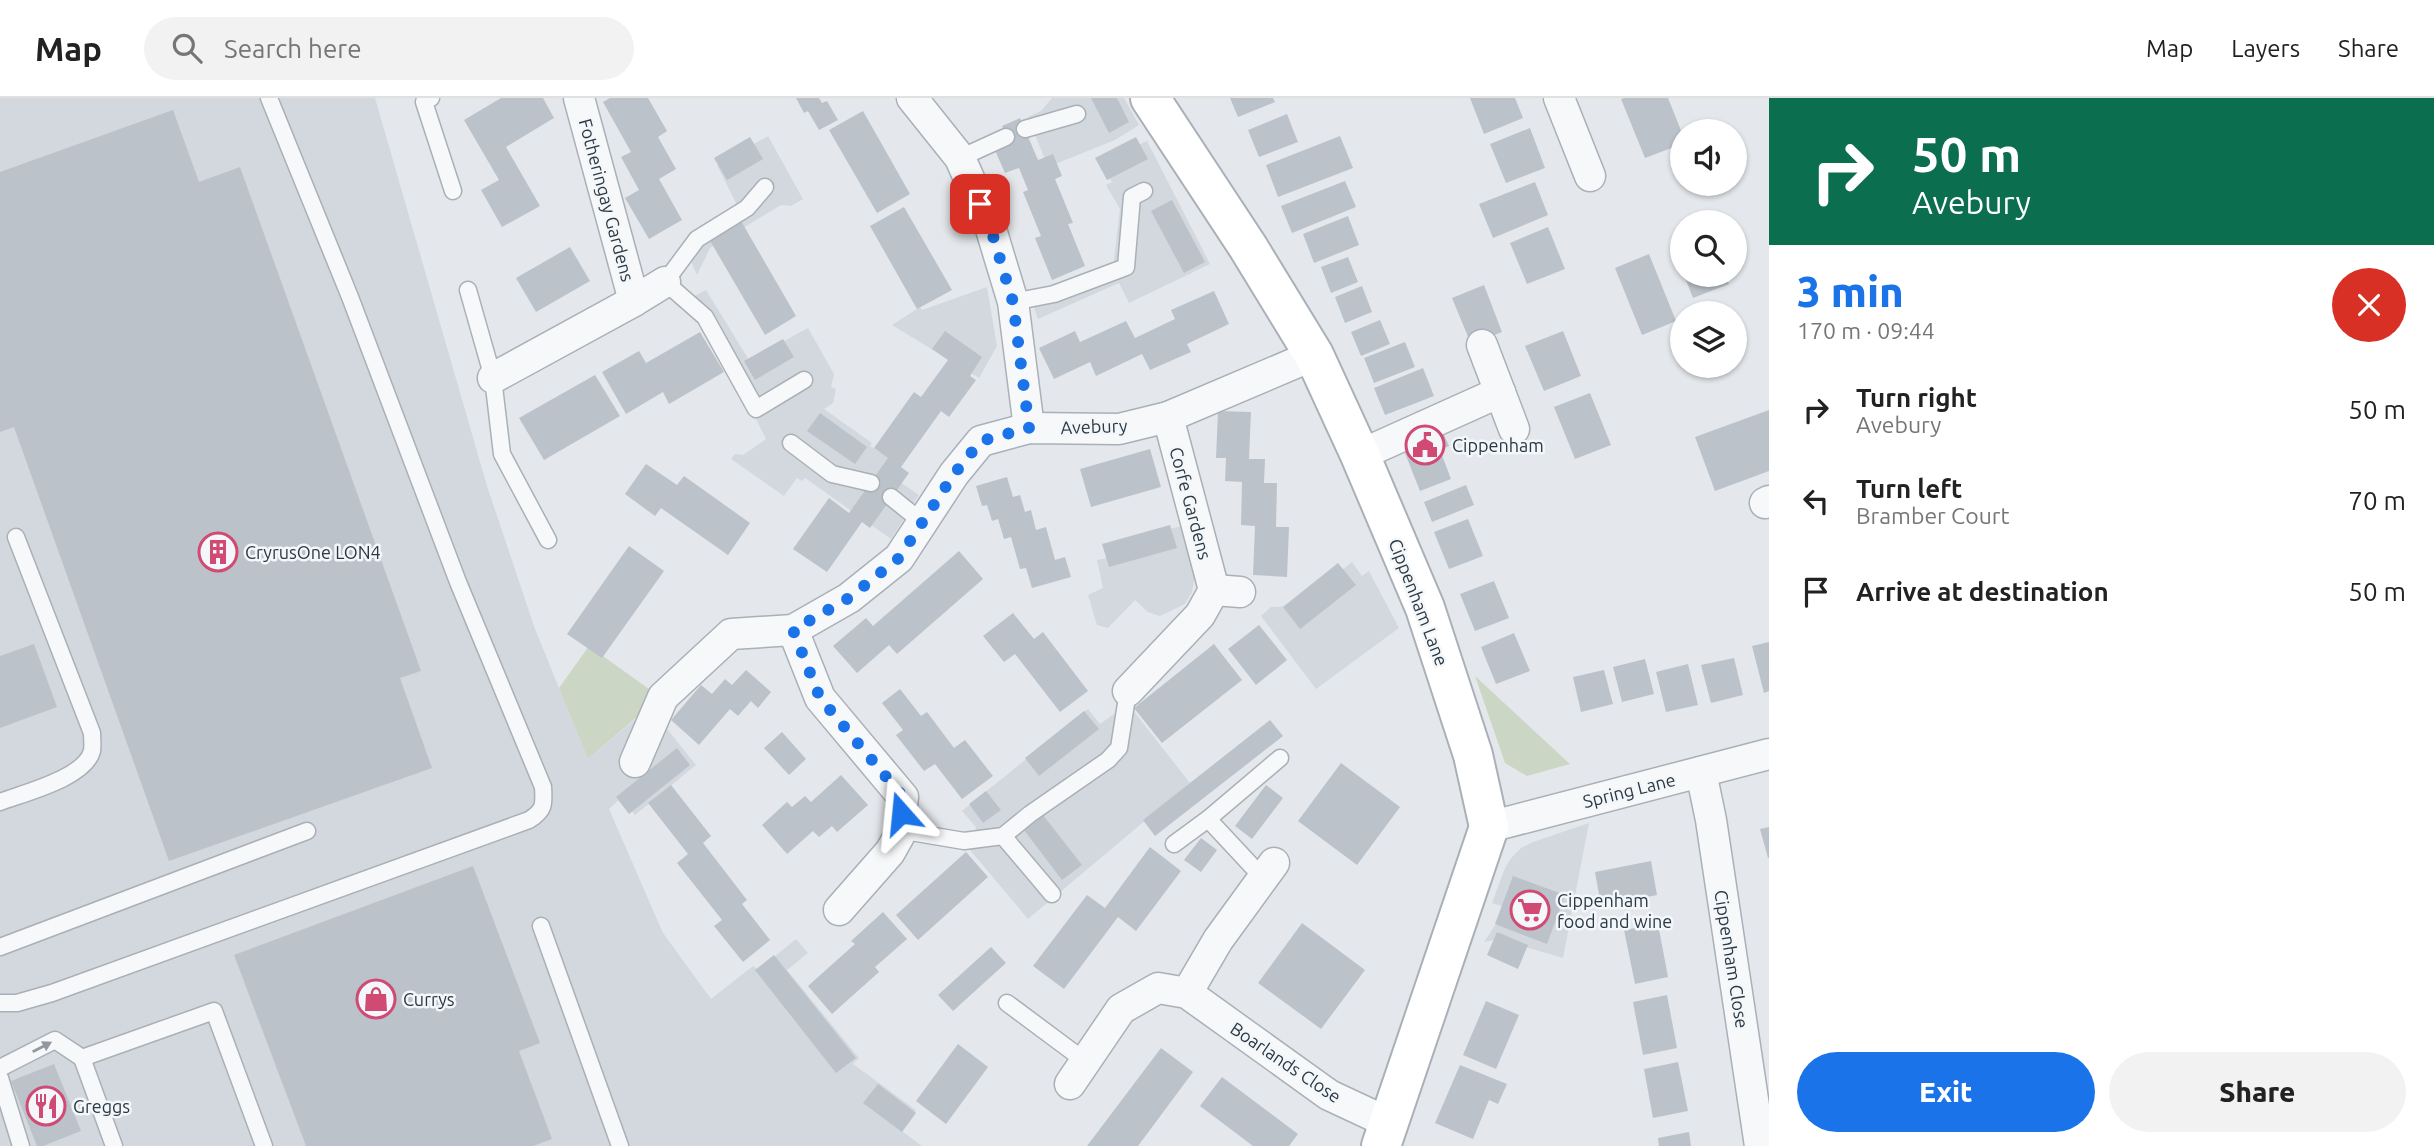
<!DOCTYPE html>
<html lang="en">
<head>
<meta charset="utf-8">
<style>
	body { margin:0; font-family:Ubuntu,sans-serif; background:#f2f2f2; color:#222; height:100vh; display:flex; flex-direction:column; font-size:26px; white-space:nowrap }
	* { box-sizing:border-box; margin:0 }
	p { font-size:23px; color:#767676 }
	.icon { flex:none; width:38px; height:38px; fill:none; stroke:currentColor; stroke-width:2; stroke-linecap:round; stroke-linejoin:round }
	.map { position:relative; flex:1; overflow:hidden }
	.details { display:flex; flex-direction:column; background:#fff; width:665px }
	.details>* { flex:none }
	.banner { background:#0b6e4f; color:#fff; overflow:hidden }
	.tools { position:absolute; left:1670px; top:21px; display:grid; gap:14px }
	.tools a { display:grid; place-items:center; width:77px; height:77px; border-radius:50%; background:#fff; box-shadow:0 2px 5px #0004; font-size:35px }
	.pin { position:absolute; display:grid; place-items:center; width:60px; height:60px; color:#fff; margin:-30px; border-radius:14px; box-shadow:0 4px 10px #0006 }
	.me { position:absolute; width:77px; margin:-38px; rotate:342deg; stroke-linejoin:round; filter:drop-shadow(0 0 5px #0008) }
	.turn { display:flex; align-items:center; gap:24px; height:147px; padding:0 28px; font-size:32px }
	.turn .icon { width:91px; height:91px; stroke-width:2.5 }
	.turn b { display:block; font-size:49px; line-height:60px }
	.round { display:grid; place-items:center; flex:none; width:74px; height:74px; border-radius:37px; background:#f2f2f2 }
	.summary { display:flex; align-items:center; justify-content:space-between; height:119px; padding:0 28px }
	h1 { font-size:42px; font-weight:800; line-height:52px; color:#1a73e8 }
	.button { display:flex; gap:14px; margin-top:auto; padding:14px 28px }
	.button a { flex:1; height:80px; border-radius:42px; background:#1a73e8; color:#fff; font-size:28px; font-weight:800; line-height:80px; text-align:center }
	.button a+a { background:#f2f2f2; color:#222 }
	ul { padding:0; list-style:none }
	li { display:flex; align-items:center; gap:21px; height:91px; padding:0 28px }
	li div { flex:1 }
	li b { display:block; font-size:26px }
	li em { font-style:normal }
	header { display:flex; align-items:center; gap:42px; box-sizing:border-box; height:98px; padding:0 35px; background:#fff; border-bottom:2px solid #e0e0e0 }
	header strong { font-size:33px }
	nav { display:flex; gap:38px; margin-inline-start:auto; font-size:24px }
	.search { width:490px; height:63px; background:#f2f2f2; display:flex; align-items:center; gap:18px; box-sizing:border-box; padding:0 24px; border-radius:38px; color:#767676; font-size:26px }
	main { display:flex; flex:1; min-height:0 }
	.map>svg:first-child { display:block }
	.built { fill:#d2d8de }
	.green { fill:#ccd6c5 }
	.building { fill:#bbc2ca }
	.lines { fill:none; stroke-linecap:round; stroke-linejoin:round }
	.lane-casing { stroke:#a9b0b7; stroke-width:19 }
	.street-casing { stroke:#a9b0b7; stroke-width:33 }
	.secondary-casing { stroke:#a9b0b7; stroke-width:42 }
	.lane { stroke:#f7f8fa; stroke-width:16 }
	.street { stroke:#f7f8fa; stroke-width:30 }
	.secondary { stroke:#fff; stroke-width:38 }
	.oneway { fill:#9198a0 }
	.route { stroke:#1a73e8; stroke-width:12; stroke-dasharray:0 21.6 }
	.labels { text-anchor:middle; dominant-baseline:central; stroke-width:5; stroke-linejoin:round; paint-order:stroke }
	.street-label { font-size:18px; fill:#2b3945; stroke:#f4f7f9 }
	.poi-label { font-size:18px; fill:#2b3945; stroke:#f4f7f9; text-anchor:start }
</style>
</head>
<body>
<header>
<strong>Map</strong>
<div class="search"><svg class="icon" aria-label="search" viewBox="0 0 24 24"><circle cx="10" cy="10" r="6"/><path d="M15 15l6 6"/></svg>Search here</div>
<nav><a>Map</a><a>Layers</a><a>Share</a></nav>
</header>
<main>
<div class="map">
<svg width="1769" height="1048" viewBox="0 0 1769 1048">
	<rect width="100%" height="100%" fill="#e4e8ec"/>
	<g class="built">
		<path d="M0,0H375L487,388L535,531L588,661L657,603L667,631L696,667L635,717L621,700L609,711L663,835L711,901L753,868L758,872L796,841L808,855L787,872L859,960L853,966L916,1012L902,1030V1033L922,1048H0Z"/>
		<path d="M1052,0H1124L1139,27L1115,42L1048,69L1028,19L1041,13Z"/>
		<path d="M768,38L803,101L791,108L781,107L710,150L697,177L689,159L738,109L717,67Z"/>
		<path d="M1147,43L1210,166L1129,205L1119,185L1038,221L1031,201L1113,171L1120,111L1106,87L1112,84L1101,64Z"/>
		<path d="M987,189L997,248L979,280L892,227L920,209L922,212Z"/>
		<path d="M706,192L749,262L808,230L834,276L831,289L836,291L833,305L824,311L872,345L870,348L890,361L884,373L919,397L891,441L805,380L802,383L797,380L784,398L731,361L735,356L743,357L766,341L704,218L685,203Z"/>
		<path d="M1182,428L1195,477L1192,494L1185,506L1160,518L1148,514L1135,502L1108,530L1097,527L1088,497L1103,490L1097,462L1108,460L1105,447Z"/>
		<path d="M1352,464L1362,478L1369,473L1399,530L1316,591L1261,518L1271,509L1298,508Z"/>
		<path d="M1128,606L1190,685L1028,821L970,752L976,729L962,713L1088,611L1100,626Z"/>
		<path d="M1589,725L1563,860L1498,841L1484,844L1498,823L1502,808L1492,805L1505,770L1511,760L1521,750L1533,744Z"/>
	</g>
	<g class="green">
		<path d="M589,548L660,599L588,661L559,590Z"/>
		<path d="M1475,578L1570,666L1527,678L1505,665Z"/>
	</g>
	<g class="building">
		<path d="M501,0H543L554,20L506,49L540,108L502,129L481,92L499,82L464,22Z"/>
		<path d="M610,0H648L667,33L658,39L676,71L659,81L682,122L649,141L625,100L639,92L621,59L631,54L603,4Z"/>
		<path d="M796,0H819L822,5L827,3L838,22L819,32L808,13L804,15Z"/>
		<path d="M1091,0H1117L1129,24L1109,35Z"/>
		<path d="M1230,0H1273L1275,4L1238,19Z"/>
		<path d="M1470,0H1515L1523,20L1484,36Z"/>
		<path d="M1624,0H1668L1682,35V46L1645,60L1621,1Z"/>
		<path d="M173,12L199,84L240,69L421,573L400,580L432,670L169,763L14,329L0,334V74Z"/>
		<path d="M863,13L910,96L877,115L829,32Z"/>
		<path d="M1287,16L1298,44L1259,59L1248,32Z"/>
		<path d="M1020,20L1038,62L1053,56L1062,78L1055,81L1073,125L1068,126L1085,168L1052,182L1035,140L1041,138L1023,94L1028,92L1019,70L1005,75L994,50L1009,44L1002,28Z"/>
		<path d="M1530,30L1545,70L1506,85L1490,46Z"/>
		<path d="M1340,38L1353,70L1278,99L1266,67Z"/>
		<path d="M750,39L763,61L727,82L714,60Z"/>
		<path d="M1136,39L1148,61L1107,82L1095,60Z"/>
		<path d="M1345,83L1356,109L1292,135L1281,108Z"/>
		<path d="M1535,84L1548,117L1493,140L1479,106Z"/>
		<path d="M1172,102L1205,164L1184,175L1151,113Z"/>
		<path d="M904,109L952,192L917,211L870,128Z"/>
		<path d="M1348,118L1359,147L1314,165L1303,136Z"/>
		<path d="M741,123L796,218L765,237L709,141Z"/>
		<path d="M1548,129L1565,171L1527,186L1510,145Z"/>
		<path d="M570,149L590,183L536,214L516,180Z"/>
		<path d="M1649,156L1676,223L1642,237L1615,170Z"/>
		<path d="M1348,159L1358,184L1331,195L1321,169Z"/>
		<path d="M1684,177H1725L1729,186L1693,200Z"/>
		<path d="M1484,187L1502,234L1471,246L1452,200Z"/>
		<path d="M1362,188L1372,214L1345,225L1335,199Z"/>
		<path d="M1214,193L1229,226L1187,246L1191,254L1150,272L1142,256L1096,278L1090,264L1054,281L1039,250L1075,233L1080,244L1126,223L1135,240L1175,221L1171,212Z"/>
		<path d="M1380,222L1390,246L1361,258L1351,234Z"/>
		<path d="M945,233L982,259L970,278L976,282L949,319L941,313L901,369L909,375L870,430L862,424L827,474L793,451L829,400L849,415L888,360L874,350L914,294L921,299L948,262L932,251Z"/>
		<path d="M1563,233L1581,278L1544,293L1525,248Z"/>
		<path d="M700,234L724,274L669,306L663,294L626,316L602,274L639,253L646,265Z"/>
		<path d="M783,241L794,259L755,282L744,263Z"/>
		<path d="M1405,244L1415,269L1374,285L1364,260Z"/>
		<path d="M1423,270L1434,298L1385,317L1374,290Z"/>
		<path d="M595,277L620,318L544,362L519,320Z"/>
		<path d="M1590,295L1611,347L1575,361L1554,309Z"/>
		<path d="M1769,312V373L1715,393L1695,339Z"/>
		<path d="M1218,313L1251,314L1249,361H1265L1264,385H1277L1276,429H1289L1287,479L1253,477L1255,428L1241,427L1242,384L1225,383L1226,360H1216Z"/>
		<path d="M820,315L867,349L855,366L807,333Z"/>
		<path d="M1441,330L1449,348L1440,352L1451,381L1420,393L1401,345Z"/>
		<path d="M1150,351L1161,389L1091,409L1080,371Z"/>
		<path d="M646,366L677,387L684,378L750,425L728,457L661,410L655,418L625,396Z"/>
		<path d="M1007,379L1013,399L1020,397L1025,414L1031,412L1036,432L1046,429L1055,462L1065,459L1071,479L1032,490L1026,470L1020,471L1011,439L1004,441L998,421L992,423L987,407L982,408L976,388Z"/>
		<path d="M1466,387L1474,407L1432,424L1424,404Z"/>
		<path d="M1468,421L1483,458L1449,471L1434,434Z"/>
		<path d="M1170,427L1177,450L1109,469L1102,446Z"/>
		<path d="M629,448L664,473L602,560L567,536Z"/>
		<path d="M959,453L983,481L897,556L889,547L857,575L833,548L866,520L873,528Z"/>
		<path d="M1338,465L1356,487L1300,531L1283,509Z"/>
		<path d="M1494,483L1509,520L1475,533L1460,496Z"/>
		<path d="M1013,515L1034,541L1043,534L1088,593L1060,614L1015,556L1004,564L983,538Z"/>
		<path d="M1259,527L1287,562L1256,587L1228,551Z"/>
		<path d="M1514,535L1530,573L1496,586L1481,549Z"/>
		<path d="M1769,544V593L1764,595L1752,548Z"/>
		<path d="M34,546L57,609L0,630V558Z"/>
		<path d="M1214,546L1242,582L1162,645L1134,610Z"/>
		<path d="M1734,560L1743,597L1711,605L1701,567Z"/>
		<path d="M1645,561L1654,596L1622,604L1613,569Z"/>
		<path d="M1688,566L1698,607L1666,614L1656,574Z"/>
		<path d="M746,572L771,594L758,610L751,603L738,618L730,611L699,647L671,622L701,587L712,596L725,581L732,587Z"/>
		<path d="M1604,572L1613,606L1581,614L1573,579Z"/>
		<path d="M900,591L921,618L927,614L954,650L965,642L993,678L962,701L935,666L924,673L896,637L903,632L882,605Z"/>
		<path d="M1084,613L1099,631L1039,678L1025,660Z"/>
		<path d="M1270,622L1283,638L1155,738L1143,722Z"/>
		<path d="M782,634L806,661L789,677L764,650Z"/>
		<path d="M677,650L690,667L629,716L616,699Z"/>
		<path d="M1341,665L1400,709L1357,767L1298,723Z"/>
		<path d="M841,677L868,707L837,734L832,728L819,739L813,733L787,756L762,727L787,704L792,709L805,698L811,704Z"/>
		<path d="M671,687L711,738L703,745L747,802L742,806L770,842L743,864L714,828L722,822L677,765L688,756L648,705Z"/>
		<path d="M1266,687L1283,700L1252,741L1235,728Z"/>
		<path d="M986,693L1001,712L983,725L969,706Z"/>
		<path d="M1043,717L1082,767L1062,782L1024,732Z"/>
		<path d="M1769,729V760H1768L1760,731Z"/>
		<path d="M1201,740L1217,752L1201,774L1184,762Z"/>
		<path d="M1150,749L1181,773L1136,833L1118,819L1064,891L1033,868L1087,797L1105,810Z"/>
		<path d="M966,754L988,779L918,842L896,817Z"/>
		<path d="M1651,763L1657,797L1601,808L1595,774Z"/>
		<path d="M473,768L540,945L519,953L552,1041L533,1048H306L234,857Z"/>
		<path d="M1513,778L1565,797L1547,846L1495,826Z"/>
		<path d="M883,814L907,841L875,869L879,874L832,916L808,888L855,846L851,843Z"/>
		<path d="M1302,825L1365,872L1321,931L1258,885Z"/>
		<path d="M1658,826L1668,879L1635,886L1624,832Z"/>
		<path d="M1497,834L1528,847L1518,871L1487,857Z"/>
		<path d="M991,849L1006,865L953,913L938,897Z"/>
		<path d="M774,857L856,960L836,975L755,872Z"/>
		<path d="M1667,897L1677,950L1643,957L1633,904Z"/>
		<path d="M1486,903L1519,917L1496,971L1463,957Z"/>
		<path d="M958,946L988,969L946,1026L916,1003Z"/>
		<path d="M1161,950L1193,974L1138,1048H1087Z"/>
		<path d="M1678,964L1688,1013L1653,1020L1644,971Z"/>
		<path d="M54,966L81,1033L43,1048H37L11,983Z"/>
		<path d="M1460,967L1507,986L1498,1006L1489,1002L1473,1041L1435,1025Z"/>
		<path d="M1222,979L1298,1036L1289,1048H1253L1200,1008Z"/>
		<path d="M878,986L916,1015L902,1034L863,1005Z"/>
		<path d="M1689,1034L1691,1048H1659L1658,1040Z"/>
	</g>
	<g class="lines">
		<defs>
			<g id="lane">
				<path d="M431,0L424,4L453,93"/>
				<path d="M1025,31L1077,16"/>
				<path d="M960,60L1006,39"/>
				<path d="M765,89L747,110L697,141L665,184L705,219L756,311L804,282"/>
				<path d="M468,192L493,280L502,356L548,442"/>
				<path d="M1013,204L1054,196L1126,169L1132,99L1144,93"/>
				<path d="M791,345L832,376L871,385"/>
				<path d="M891,399L922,424"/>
				<path d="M0,704C24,695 85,680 92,653C93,648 92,640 92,635L16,439"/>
				<path d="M1208,721L1263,780"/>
				<path d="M899,732L964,743L1003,738L1030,716L1108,662L1119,650L1128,593"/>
				<path d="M1003,738L1052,796"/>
				<path d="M1174,746L1208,721L1280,660"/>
				<path d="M541,828L620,1048"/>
				<path d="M0,849L307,733"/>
				<path d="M0,905H17L52,895L529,722C545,712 544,706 543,689L458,484L350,199L269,0"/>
				<path d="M1007,905L1085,963"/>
				<path d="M0,970L55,942L82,960"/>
				<path d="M0,980L21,1048"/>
				<path d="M114,1048L82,960L214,913L264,1048"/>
			</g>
			<g id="street">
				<path d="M579,0L634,203"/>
				<path d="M912,0L960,60L990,128L1013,204L1029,330"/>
				<path d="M1559,0L1590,78"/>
				<path d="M1482,247L1514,331"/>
				<path d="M493,280L634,203L665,184"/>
				<path d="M1360,357L1500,294"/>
				<path d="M1765,405L1769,403"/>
				<path d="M1214,492L1240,494"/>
				<path d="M793,532L820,600L903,699L899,738L890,754L839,812"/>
				<path d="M1128,593L1200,517L1214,492L1168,319"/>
				<path d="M635,664L663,599L731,536L793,532L849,500L899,460L954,376L981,343L1029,330L1119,331L1168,319L1314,257"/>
				<path d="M1701,674L1711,722L1760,1048"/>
				<path d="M1489,729L1769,656"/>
				<path d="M1187,895L1218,842L1274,765"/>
				<path d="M1070,986L1121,911L1158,890L1187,895L1329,997L1389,1025"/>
			</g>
			<path id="secondary" d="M1150,0L1248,149L1314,257L1360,357L1425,510L1473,657L1489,729L1381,1048"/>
		</defs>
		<use href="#lane" class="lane-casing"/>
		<use href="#street" class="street-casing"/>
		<use href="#secondary" class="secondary-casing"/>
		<use href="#lane" class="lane"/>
		<use href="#street" class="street"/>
		<use href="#secondary" class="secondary"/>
	</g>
	<defs><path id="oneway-solid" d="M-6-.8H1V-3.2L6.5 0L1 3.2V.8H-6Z" transform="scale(1.75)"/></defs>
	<use class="oneway" href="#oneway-solid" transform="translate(42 949) rotate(-27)"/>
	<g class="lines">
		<path class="route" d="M901,715L903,699L820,600L793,532L849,500L899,460L954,376L981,343L1029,330L1013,204L990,128L980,106"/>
	</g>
	<defs>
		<symbol id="civic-ring" viewBox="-11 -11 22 22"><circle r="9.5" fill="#f4f7f9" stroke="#d04a74" stroke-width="1.5"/><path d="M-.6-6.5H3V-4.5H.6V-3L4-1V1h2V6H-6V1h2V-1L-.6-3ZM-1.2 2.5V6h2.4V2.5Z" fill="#d04a74"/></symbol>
		<symbol id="building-ring" viewBox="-11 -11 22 22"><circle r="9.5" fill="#f4f7f9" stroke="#d04a74" stroke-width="1.5"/><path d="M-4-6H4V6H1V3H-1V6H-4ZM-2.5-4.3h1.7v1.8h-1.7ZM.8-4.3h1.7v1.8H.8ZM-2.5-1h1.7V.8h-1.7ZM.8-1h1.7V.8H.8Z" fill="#d04a74"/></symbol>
		<symbol id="supermarket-ring" viewBox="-11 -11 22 22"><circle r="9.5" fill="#f4f7f9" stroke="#d04a74" stroke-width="1.5"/><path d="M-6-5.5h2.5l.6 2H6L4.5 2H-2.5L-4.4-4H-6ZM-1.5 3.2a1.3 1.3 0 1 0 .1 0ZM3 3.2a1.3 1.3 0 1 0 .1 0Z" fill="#d04a74"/></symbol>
		<symbol id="shop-ring" viewBox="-11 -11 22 22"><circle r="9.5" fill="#f4f7f9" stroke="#d04a74" stroke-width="1.5"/><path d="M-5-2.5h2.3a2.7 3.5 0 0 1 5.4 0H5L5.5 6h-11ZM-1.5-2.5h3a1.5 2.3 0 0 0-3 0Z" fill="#d04a74"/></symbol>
		<symbol id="restaurant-ring" viewBox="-11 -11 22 22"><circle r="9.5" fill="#f4f7f9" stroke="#d04a74" stroke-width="1.5"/><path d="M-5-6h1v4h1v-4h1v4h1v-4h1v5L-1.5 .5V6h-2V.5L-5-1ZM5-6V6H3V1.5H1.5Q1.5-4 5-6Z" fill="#d04a74"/></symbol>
	</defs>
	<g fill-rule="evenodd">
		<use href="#civic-ring" x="1403" y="325" width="44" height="44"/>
		<use href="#building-ring" x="196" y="432" width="44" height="44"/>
		<use href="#supermarket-ring" x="1508" y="790" width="44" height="44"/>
		<use href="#shop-ring" x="354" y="879" width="44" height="44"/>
		<use href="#restaurant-ring" x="24" y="986" width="44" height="44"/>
	</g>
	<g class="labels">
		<g class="street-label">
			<text transform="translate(607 102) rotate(75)">Fotheringay Gardens</text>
			<text transform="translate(1094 328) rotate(-2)">Avebury</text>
			<text transform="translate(1191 405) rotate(75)">Corfe Gardens</text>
			<text transform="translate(1419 504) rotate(69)">Cippenham Lane</text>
			<text transform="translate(1629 692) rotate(-14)">Spring Lane</text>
			<text transform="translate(1732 861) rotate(81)">Cippenham Close</text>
			<text transform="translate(1286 964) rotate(34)">Boarlands Close</text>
		</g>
		<g class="poi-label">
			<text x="1452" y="347">Cippenham</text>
			<text x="245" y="454">CryrusOne LON4</text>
			<text x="1557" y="802">Cippenham<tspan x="1557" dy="21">food and wine</tspan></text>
			<text x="403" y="901">Currys</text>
			<text x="73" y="1008">Greggs</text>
		</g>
	</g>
</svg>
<div class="tools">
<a><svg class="icon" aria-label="sound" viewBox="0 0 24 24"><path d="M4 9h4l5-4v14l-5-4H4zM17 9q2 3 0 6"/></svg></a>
<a><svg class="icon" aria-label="search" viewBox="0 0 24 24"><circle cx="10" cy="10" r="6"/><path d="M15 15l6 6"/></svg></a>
<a><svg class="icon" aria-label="layers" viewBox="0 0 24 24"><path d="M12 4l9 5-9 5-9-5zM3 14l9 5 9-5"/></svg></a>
</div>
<div class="pin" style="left:980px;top:106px;background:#d93025"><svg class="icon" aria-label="arrive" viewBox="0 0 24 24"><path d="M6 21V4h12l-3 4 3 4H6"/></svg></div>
<svg class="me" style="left:901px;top:715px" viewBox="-20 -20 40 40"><path d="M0-17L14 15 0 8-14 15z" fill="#1a73e8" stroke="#fff" stroke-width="4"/></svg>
</div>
<section class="details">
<div class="banner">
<div class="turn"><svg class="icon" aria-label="right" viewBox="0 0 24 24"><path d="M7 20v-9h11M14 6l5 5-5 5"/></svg><div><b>50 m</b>Avebury</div></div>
</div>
<div class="summary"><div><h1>3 min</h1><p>170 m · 09:44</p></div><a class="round" style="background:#d93025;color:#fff"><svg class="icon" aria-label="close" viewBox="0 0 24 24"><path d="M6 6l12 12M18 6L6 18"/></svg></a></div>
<ul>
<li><svg class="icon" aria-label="right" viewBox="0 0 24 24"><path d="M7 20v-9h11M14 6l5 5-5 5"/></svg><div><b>Turn right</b><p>Avebury</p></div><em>50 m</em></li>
<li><svg class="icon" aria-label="left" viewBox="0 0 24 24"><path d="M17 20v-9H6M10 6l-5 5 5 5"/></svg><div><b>Turn left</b><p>Bramber Court</p></div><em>70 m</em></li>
<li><svg class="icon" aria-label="arrive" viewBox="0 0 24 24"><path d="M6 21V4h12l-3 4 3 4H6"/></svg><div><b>Arrive at destination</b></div><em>50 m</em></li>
</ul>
<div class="button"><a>Exit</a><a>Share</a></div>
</section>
</main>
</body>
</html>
